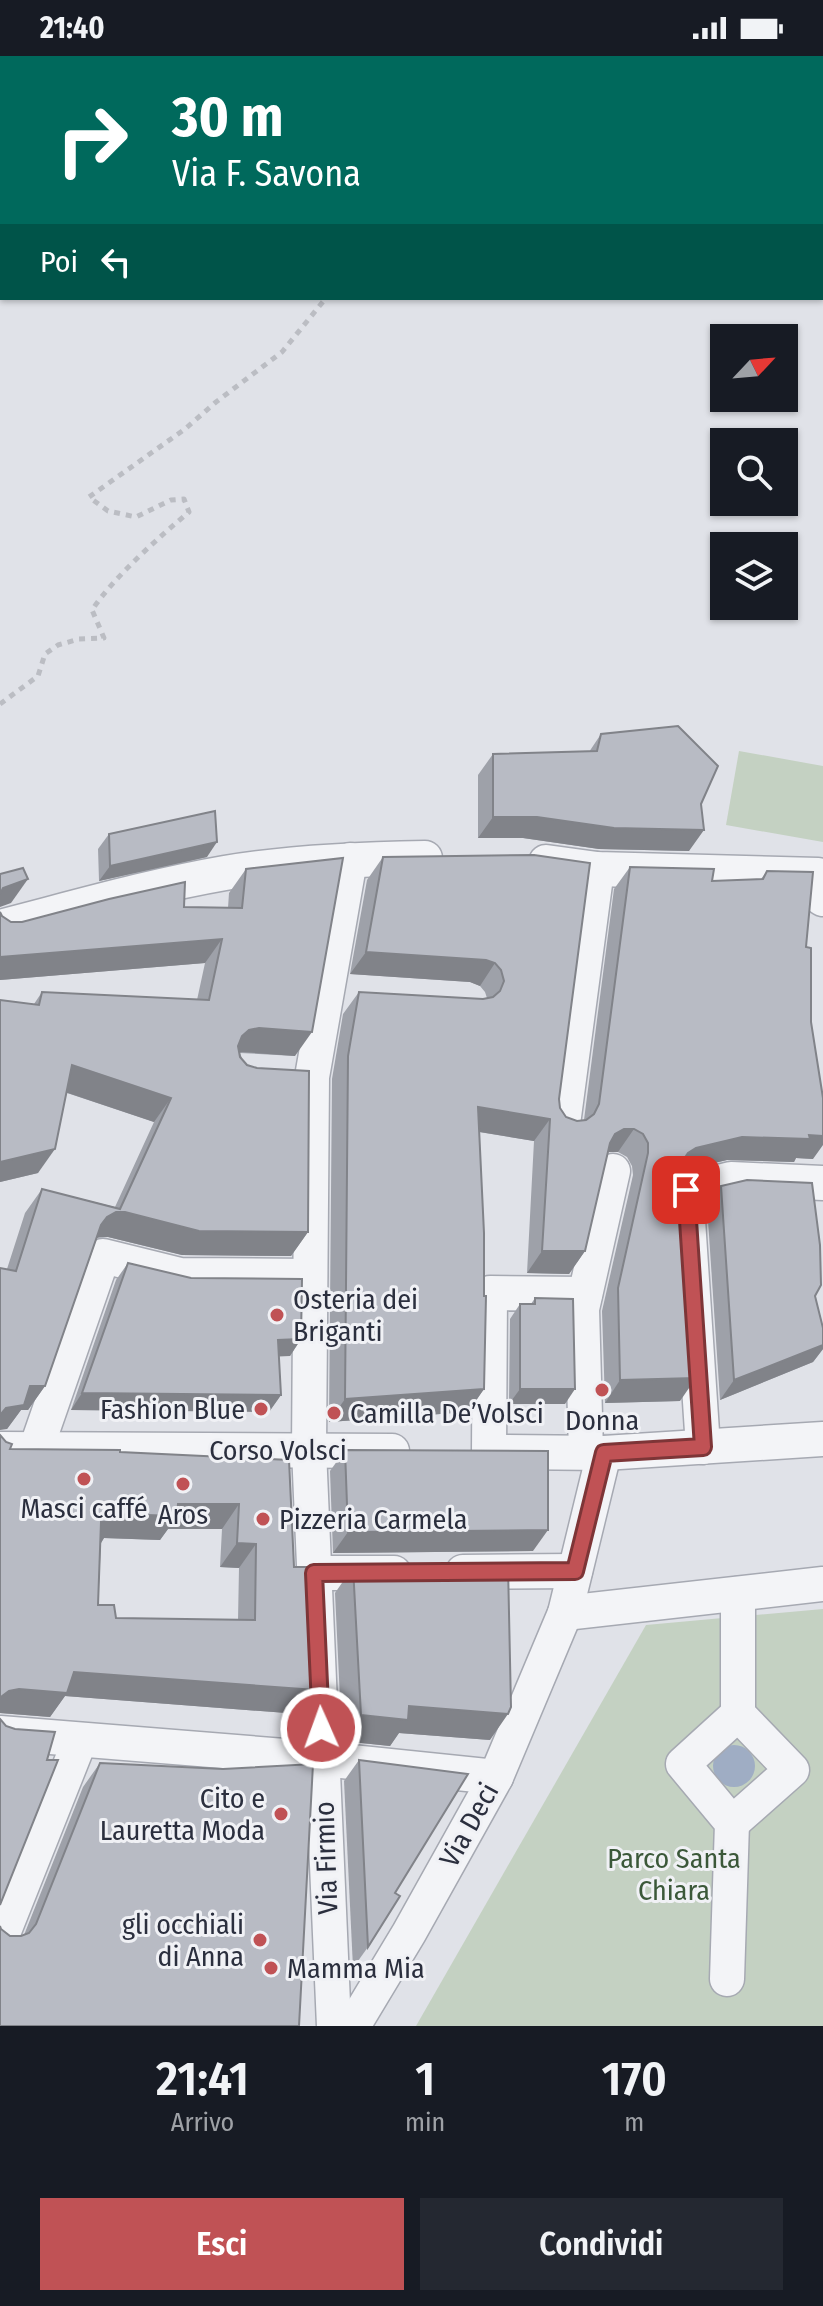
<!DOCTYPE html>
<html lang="it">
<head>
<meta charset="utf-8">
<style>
	body { margin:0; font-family:"Fira Sans Condensed",sans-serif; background:#242831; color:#f1f3f6; height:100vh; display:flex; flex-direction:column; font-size:30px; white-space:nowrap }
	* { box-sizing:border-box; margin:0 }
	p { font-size:26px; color:#9ea1a6 }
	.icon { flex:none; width:44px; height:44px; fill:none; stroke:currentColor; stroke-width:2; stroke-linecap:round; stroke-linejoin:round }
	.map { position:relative; height:1970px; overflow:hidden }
	.details { display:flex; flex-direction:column; background:#171b24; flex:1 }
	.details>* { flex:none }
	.top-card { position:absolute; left:0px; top:0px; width:824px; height:244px; box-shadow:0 2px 6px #0004; background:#00695c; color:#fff; overflow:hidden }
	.needle { width:52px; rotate:64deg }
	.fabs { position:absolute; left:710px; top:268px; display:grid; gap:16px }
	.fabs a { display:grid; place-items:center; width:88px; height:88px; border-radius:0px; background:#171b24; box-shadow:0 2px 6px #0004; font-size:40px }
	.pin { position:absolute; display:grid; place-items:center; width:68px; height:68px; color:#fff; margin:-34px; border-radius:16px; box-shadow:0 4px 12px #0006 }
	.me { position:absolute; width:88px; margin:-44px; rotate:358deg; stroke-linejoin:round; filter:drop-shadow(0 0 6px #0008) }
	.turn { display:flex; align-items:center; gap:28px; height:168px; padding:0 40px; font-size:36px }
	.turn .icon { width:104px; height:104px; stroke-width:2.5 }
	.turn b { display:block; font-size:56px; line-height:68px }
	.then { display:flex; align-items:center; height:76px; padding:0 40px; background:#0003; gap:16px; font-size:30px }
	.eta { display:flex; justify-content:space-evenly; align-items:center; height:136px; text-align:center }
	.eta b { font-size:48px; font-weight:600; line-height:56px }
	.primary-button { display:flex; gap:16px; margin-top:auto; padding:16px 40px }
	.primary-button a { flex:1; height:92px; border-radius:0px; background:#c05255; color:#fff; font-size:32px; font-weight:600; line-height:92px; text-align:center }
	.primary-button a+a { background:#242831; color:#f1f3f6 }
	.status { display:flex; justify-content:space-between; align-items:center; height:56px; padding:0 40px; background:#171b24; direction:ltr }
	.status svg { height:22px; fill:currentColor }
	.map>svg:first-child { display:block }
	.green { fill:#c4d1c2 }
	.water { fill:#9fadc4 }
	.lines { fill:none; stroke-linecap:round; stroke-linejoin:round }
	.street-casing { stroke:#a6a9b2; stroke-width:37 }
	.path { stroke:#bbbdc3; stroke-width:5; stroke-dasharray:6 6; stroke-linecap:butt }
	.street { stroke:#f3f4f7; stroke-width:34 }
	.wall { fill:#9ea1a9; fill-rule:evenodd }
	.shaded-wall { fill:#818389 }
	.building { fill:#b8bbc4; stroke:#818389; stroke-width:2; fill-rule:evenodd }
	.route-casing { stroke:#7d3537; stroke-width:20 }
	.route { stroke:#c05255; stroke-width:14 }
	.poi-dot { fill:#c05255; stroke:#f0f1f5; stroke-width:3 }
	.labels { text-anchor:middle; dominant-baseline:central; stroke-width:6; stroke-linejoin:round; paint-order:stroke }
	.poi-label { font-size:28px; fill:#2b2f3e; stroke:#f0f1f5; text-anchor:start }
	.street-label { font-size:28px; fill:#2b2f3e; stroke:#f0f1f5 }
	.park-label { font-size:28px; fill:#3b5839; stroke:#f0f1f5 }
</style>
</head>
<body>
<div class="status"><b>21:40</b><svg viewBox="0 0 49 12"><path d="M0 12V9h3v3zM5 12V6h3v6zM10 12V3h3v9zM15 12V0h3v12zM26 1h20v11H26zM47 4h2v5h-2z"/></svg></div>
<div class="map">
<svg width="823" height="1970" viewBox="0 0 823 1970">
	<rect width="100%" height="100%" fill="#e0e2e8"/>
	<g class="green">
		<path d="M739,695L823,710V786L726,769Z"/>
		<path d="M823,1553V1970H416L646,1569Z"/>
	</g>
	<circle class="water" cx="734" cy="1710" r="21"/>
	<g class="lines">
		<defs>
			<g id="street">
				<path d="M546,806L597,813L818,819L817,839L823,843"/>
				<path d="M0,871C74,852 150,830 225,817C290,806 360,803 425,802"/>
				<path d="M563,1068L597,813"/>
				<path d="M703,1391L686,1134L731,1123L823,1127"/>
				<path d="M0,1393L392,1395"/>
				<path d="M36,1393L103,1200L180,1219L310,1220"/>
				<path d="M489,1396L490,1237L585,1238"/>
				<path d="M504,1396L604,1397L823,1383"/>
				<path d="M586,1396L582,1253L613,1115"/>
				<path d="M463,1516L575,1515"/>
				<path d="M314,1517H394"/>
				<path d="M565,1557L823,1528"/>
				<path d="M0,1677L322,1703L496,1721"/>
				<path d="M732,1767L792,1714L738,1658V1538"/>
				<path d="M0,1885L80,1684"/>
				<path d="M727,1923L732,1767L683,1708L738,1658"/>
				<path d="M334,1970L309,1394L312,1021L350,804"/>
				<path d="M353,1970L409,1877L496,1721L565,1557L604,1397"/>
			</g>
		</defs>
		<use href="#street" class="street-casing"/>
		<g class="path">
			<path d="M70,2L72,0"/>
			<path d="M0,50L2,49"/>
			<path d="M0,233L2,235"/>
			<path d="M0,648L38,620L45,598L58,589L79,583L104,582L92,554C114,521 158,482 189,456L184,443L171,444L136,461L108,455L89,441L185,373L216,346L282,296L326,242"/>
		</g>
		<use href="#street" class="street"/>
	</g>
	<g class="wall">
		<path d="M2,69V85L0,81V72Z"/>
		<path d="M601,678L701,748L689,795L599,793L523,782H478V719L493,698L589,696Z"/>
		<path d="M109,778L207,801L99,825L98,793Z"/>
		<path d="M534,799L560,1052L566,1061L577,1065L584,1064L614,833L630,811L712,825L761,823L767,815L806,891L813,1103L796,1102L794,1106L727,1104L682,1114L680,1345L605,1347L602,1255L633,1119L632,1110L627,1101L618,1096H608L585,1195L569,1218L527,1217L534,1085L479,1076L484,1333L468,1356L329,1366L332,1023L343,958L359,936L483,943L487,942L485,936L480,930L470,926L350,918L367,824L383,801Z"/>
		<path d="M246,813L295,1000L240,997L308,1176L291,1200L182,1199L108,1181L97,1182L45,1330L28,1354H21L7,1373V1213L25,1157L42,1133L115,1151L154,1066L67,1037L38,1117L0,1126V944L34,948L42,936L197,944L205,907L0,924V856L2,860L11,866H22L184,851L228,852L229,837Z"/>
		<path d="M721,1130L815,1240L823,1272V1293L813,1306L720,1344L707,1149Z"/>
		<path d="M128,1207L301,1283L290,1300H279L281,1339L269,1356L71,1354L116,1224Z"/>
		<path d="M535,1242L565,1348H509L510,1263L520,1248H531Z"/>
		<path d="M0,1379L10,1393L120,1396L289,1404L294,1511L316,1634L300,1658L65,1640L50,1661L0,1657ZM168,1473H222L220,1511L239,1512L238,1564L116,1562L98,1549L101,1487L104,1482L160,1484Z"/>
		<path d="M345,1394L533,1495L333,1497L330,1415Z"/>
		<path d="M353,1511L490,1684L399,1677L390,1690L342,1685L335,1537Z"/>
		<path d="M359,1704L395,1837L368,1891L353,1912L344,1725Z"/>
		<path d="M100,1707L0,1970L1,1873L10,1880H21L24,1879L83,1731Z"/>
	</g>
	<g class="shaded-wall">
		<path d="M493,761H537L704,774L689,795L599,793L523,782H478Z"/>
		<path d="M217,786L207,801L99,825L110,810Z"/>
		<path d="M28,823L11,847L0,851V837L3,832Z"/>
		<path d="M222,883L205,907L0,924V901Z"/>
		<path d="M366,896L486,904L495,907L480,930L470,926L350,918Z"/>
		<path d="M259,972L312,976L295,1000L242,996L232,998L242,980L249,974Z"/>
		<path d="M72,1009L171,1042L154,1066L56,1033Z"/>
		<path d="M478,1051L550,1063L534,1085L462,1073Z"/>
		<path d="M624,1073H634L618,1096H608L599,1101L615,1078Z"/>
		<path d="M809,1079L823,1080V1089L813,1103L796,1102L794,1106L727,1104L681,1115L673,1119L688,1097L696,1092L742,1081Z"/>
		<path d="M55,1093L38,1117L0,1126V1106Z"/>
		<path d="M116,1156H125L308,1176L291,1200L182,1199L108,1181H99L90,1185L107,1161Z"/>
		<path d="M542,1195H585L569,1218L527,1217Z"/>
		<path d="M301,1283L290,1300L267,1301L278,1284Z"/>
		<path d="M823,1289V1293L813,1306L720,1344L734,1324Z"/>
		<path d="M696,1322L680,1345L605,1347L620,1324Z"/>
		<path d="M30,1330H45L28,1354H21L7,1373L0,1374V1358Z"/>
		<path d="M484,1333L468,1356L329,1366L345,1343Z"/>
		<path d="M520,1333H575L565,1348H509Z"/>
		<path d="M82,1337L281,1339L269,1356L71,1354Z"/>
		<path d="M178,1448H239L222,1473H168L160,1484L104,1482L99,1490L101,1466L116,1458Z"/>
		<path d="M548,1474L533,1495L333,1497L348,1476Z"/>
		<path d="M237,1487L256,1488L239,1512L220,1511Z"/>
		<path d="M74,1616L316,1634L300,1658L65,1640L50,1661L0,1657V1642L9,1635Z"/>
		<path d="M409,1650L508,1658L490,1684L399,1677L390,1690L342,1685L361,1659Z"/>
	</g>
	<g class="building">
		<path d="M115,0H147L148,2H111Z"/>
		<path d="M678,670L718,710L701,748L704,774L614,772L537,761H493V698L597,695L601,678Z"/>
		<path d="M215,755L217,786L110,810L109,778Z"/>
		<path d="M534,799L590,807L559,1043L560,1052L566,1061L577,1065L586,1064L594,1058L599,1048L630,811L714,813L712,825L763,823L767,815L813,816L806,891L811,892V966L823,1042V1080L809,1079L810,1083L742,1081L696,1092L688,1097L684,1103L682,1113L696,1322L620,1324L618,1232L648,1097V1087L643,1078L634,1073H624L615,1078L610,1087L585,1195H542L550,1063L478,1051L484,1177V1240H486L484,1333L345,1343L348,1000L359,936L483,943L493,941L500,935L504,925L501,914L495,907L486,904L366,896L383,801Z"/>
		<path d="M343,802L312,976L259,972L249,974L242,980L238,990L240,1001L247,1009L257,1012L309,1015L308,1176L199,1175L125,1156H116L107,1161L101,1169L45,1330H30L24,1349L6,1352L0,1359V1212L16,1215L42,1133L120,1153L171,1042L72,1009L55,1093L0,1106V944L39,949L42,936L209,944L222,883L0,901V856L2,860L11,866H22L109,843L185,826L184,851L242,852L246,813Z"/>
		<path d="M23,812L28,823L3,832L0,838V818Z"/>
		<path d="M747,1124L812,1127L820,1189L821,1229L815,1240L823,1272V1289L734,1324L721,1130Z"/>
		<path d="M128,1207L191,1222L302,1223L301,1283L278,1284L281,1339L82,1337Z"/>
		<path d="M535,1242L573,1243L575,1333H520V1248H535Z"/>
		<path d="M0,1379L6,1386L12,1388L10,1393L120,1394V1396L289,1404L294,1511H312L316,1634L74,1616L67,1637L19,1633L9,1635L1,1641L0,1643ZM178,1448H239L237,1487L256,1488L255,1564L116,1562L114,1549H98L101,1466H116V1458L177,1460Z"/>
		<path d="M345,1394L548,1395V1474L348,1476Z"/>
		<path d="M508,1510L511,1651L508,1658L409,1650L408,1664L361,1659L353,1511Z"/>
		<path d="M0,1663L6,1670L15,1673L55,1676L47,1704H58L0,1849Z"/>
		<path d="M359,1704L468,1718L395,1837L400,1840L368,1891Z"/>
		<path d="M100,1707L223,1713L313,1708L299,1970H0V1870L1,1873L10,1880H21L29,1877L36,1868Z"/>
	</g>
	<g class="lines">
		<defs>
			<path id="route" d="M321,1672L314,1517L575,1515L604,1397L703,1391L686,1134"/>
		</defs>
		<use href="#route" class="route-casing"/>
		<use href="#route" class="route"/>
	</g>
	<g class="poi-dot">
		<circle cx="277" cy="1259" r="8"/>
		<circle cx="602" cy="1334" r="8"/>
		<circle cx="261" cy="1353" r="8"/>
		<circle cx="334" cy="1357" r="8"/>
		<circle cx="84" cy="1423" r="8"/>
		<circle cx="183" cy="1428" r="8"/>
		<circle cx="263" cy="1463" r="8"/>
		<circle cx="281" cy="1758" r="8"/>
		<circle cx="260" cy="1884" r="8"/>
		<circle cx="271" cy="1912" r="8"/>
	</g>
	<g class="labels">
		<g class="poi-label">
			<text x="293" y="1243">Osteria dei<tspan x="293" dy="32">Briganti</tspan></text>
			<text x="245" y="1353" text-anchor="end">Fashion Blue</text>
			<text x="350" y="1357">Camilla De’Volsci</text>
			<text x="602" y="1364" text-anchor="middle">Donna</text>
			<text x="84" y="1452" text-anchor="middle">Masci caffé</text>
			<text x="183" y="1458" text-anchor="middle">Aros</text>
			<text x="279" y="1463">Pizzeria Carmela</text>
			<text x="265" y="1742" text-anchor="end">Cito e<tspan x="265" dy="32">Lauretta Moda</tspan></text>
			<text x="244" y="1868" text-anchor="end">gli occhiali<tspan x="244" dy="32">di Anna</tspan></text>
			<text x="287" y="1912">Mamma Mia</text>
		</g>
		<g class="street-label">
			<text x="278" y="1394">Corso Volsci</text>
			<text transform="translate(469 1769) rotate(-61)">Via Deci</text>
			<text transform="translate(326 1802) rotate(-92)">Via Firmio</text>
		</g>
		<g class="park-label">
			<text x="674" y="1802">Parco Santa<tspan x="674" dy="32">Chiara</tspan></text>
		</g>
	</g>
</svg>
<div class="fabs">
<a><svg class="needle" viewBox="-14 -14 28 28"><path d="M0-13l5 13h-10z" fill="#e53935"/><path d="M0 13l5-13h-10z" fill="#9ea1a6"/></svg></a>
<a><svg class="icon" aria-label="search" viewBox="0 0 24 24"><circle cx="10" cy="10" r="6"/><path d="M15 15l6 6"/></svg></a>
<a><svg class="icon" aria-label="layers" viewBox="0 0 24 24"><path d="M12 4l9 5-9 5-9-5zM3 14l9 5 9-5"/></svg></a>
</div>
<div class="pin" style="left:686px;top:1134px;background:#d93025"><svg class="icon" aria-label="arrive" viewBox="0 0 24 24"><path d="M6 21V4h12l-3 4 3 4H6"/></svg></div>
<svg class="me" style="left:321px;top:1672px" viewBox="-20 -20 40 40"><circle r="17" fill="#c05255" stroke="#fff" stroke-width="3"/><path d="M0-11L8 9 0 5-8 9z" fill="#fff"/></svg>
<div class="top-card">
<div class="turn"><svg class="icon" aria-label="right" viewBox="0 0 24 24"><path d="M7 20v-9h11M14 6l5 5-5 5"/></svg><div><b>30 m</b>Via F. Savona</div></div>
<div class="then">Poi<svg class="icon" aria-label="left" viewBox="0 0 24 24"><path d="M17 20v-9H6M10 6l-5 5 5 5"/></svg></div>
</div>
</div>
<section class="details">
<div class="eta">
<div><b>21:41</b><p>Arrivo</p></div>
<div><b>1</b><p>min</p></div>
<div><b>170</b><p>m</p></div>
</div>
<div class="primary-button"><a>Esci</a><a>Condividi</a></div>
</section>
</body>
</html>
